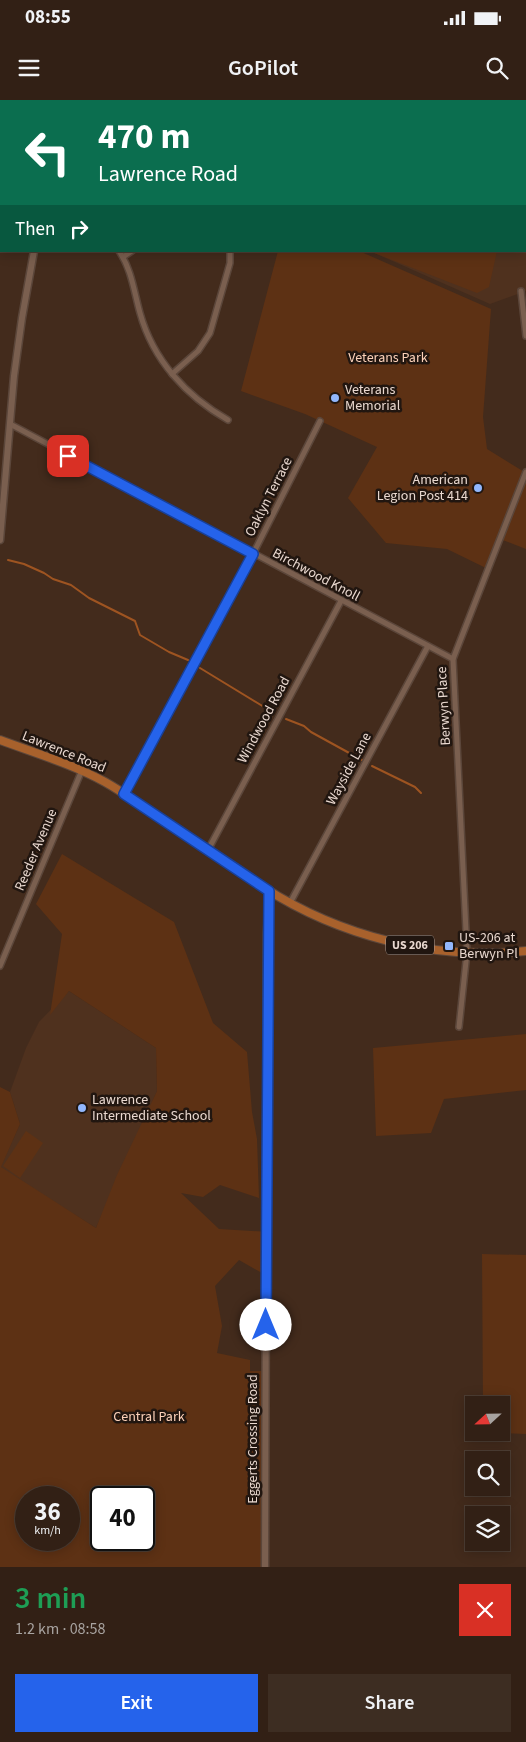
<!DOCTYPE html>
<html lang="en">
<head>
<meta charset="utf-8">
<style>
	body { margin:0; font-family:"Source Sans 3",sans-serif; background:#3d2d22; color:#f1f3f6; height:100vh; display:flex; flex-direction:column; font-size:19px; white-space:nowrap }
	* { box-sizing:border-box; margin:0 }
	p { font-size:16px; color:#a8a3a0 }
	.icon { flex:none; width:28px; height:28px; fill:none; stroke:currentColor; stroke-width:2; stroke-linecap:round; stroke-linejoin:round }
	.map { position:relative; height:1467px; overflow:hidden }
	.side { display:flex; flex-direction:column; background:#322015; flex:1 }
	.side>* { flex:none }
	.guide { position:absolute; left:0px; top:0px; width:526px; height:152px; box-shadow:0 2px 12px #0003,0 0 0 1px #4d3e34; background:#0b6e4f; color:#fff; overflow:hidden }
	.needle { width:32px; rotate:248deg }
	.fabs { position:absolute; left:465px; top:1296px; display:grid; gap:10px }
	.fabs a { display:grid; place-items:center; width:45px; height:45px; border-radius:0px; background:#322015; box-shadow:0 2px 12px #0003,0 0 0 1px #4d3e34; font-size:25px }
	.speed { position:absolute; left:15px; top:1386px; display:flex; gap:10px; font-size:25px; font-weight:700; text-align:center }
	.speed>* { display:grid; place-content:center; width:65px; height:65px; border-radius:50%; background:#322015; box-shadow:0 2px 12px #0003,0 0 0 1px #4d3e34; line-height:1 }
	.speed small { font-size:12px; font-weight:400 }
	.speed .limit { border:2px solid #111; border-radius:8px; background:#fff; color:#111 }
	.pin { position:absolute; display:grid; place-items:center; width:42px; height:42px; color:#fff; margin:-21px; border-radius:10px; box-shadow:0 2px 8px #0006 }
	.me { position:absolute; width:55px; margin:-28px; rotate:0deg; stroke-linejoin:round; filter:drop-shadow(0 0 4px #0008) }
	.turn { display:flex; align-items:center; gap:18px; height:105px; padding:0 15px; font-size:22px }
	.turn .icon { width:65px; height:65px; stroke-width:2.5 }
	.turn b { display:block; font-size:35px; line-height:42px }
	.then { display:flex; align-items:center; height:48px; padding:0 15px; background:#0003; gap:10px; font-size:19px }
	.round { display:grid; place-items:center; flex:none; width:52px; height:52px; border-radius:0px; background:#3d2d22 }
	.head { display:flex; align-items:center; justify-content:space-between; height:85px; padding:0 15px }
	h1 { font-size:30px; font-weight:600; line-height:38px; color:#1e9e55 }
	.button { display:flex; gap:10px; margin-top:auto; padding:10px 15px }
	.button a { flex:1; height:58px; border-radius:0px; background:#2563eb; color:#fff; font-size:20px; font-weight:600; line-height:58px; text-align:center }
	.button a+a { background:#3d2d22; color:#f1f3f6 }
	.status { display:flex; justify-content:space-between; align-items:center; height:35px; padding:0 25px; background:#322015; direction:ltr }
	.status svg { height:14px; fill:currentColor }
	header { display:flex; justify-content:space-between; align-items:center; height:65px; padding:0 15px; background:#322015; font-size:22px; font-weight:600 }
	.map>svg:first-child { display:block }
	.built { fill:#4f311e }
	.green { fill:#5d3114; fill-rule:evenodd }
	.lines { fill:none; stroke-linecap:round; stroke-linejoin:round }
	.stream { stroke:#9e5421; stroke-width:2 }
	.minor-casing { stroke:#5b463a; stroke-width:8 }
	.tertiary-casing { stroke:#5b463a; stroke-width:9 }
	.primary-casing { stroke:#5b463a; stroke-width:10 }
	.minor { stroke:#7a5f4f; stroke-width:5 }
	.tertiary { stroke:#7a5f4f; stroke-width:6 }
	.primary { stroke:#a8612c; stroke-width:8 }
	.route-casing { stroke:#184099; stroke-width:12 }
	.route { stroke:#2563eb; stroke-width:9 }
	.poi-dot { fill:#92b7fd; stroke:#211610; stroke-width:2 }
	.labels { text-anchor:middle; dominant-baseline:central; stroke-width:5; stroke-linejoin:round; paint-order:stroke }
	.shield { fill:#211610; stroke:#ae9e96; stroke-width:1 }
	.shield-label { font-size:12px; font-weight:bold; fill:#ead9d0 }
	.park-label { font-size:14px; fill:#fdd2ba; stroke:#211610 }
	.poi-label { font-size:14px; fill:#ead9d0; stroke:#211610; text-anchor:start }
	.street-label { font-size:14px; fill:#ead9d0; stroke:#211610 }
</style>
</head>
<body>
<div class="status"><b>08:55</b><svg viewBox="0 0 49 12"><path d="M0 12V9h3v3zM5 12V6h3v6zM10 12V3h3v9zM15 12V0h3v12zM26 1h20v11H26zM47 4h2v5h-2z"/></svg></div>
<header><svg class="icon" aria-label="menu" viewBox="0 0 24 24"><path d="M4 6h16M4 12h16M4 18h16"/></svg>GoPilot<svg class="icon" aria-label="search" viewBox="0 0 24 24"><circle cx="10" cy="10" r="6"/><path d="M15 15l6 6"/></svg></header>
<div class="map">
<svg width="526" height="1467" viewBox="0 0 526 1467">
	<rect width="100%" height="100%" fill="#432b1c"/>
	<g class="built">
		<path d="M342,0H526V191L490,204L370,151H525V1H341Z"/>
		<path d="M69,891L156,948L157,991L96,1128L0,1068L20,1024L10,992L26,948L39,922Z"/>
	</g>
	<g class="green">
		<path d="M278,151H359L491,209L483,317L487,349L526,373V449L500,439L488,469L447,449L386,443L348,398L377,347L305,314L241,291Z"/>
		<path d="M369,151H497L489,187L477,193Z"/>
		<path d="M62,754L174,822L213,923L247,952L252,1012L257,1039L259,1098L220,1085L203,1097L181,1093L219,1129L269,1132V1177L239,1160L215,1186L222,1226L217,1253L250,1260V1271H269V1467H0V987L10,992L20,1024L1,1067L96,1128L117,1075L157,991L156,948L69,891L50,915L62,834L36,804ZM26,1398H69V1440H26ZM101,1398H144V1440H101Z"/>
		<path d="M526,934V990L444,999L431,1033L376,1036L373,948Z"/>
		<path d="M26,1031L43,1043L20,1078L3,1066Z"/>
		<path d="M482,1154L526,1155V1334L500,1333L501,1305H483Z"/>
	</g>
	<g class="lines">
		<g class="stream">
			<path d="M8,460L24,464L44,473L53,479L71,485L89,498L135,521L140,535L169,552L188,560"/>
			<path d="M200,568L274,613"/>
			<path d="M286,619L304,626L311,632L362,660"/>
			<path d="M372,666L415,687L421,693"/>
		</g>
		<defs>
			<g id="minor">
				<path d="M143,1V0"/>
				<path d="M270,1L271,0"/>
				<path d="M0,100H1"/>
				<path d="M119,151C132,170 134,192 140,213C153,260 186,296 228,320"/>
				<path d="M123,157L132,151"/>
				<path d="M521,191L526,236"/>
				<path d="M172,274L198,251L210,233L230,163V151"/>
				<path d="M10,324L453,559"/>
				<path d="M124,693L253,454L320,321"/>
				<path d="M208,750L341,501"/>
				<path d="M290,803L428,546"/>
				<path d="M0,866L82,670"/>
				<path d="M459,927L467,852L453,559L526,372"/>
			</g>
			<g id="tertiary">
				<path d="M60,1V0"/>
				<path d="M0,440L14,276L22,218L34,151"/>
				<path d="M265,1467L267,834L269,791"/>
			</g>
			<path id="primary" d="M0,640C35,653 72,664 105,682C123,692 139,704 156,715C191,739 227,764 263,787C339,836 435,861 526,851"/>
		</defs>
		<use href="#minor" class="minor-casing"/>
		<use href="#tertiary" class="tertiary-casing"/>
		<use href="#primary" class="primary-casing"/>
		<use href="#minor" class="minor"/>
		<use href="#tertiary" class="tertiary"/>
		<use href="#primary" class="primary"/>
	</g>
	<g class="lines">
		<defs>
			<path id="route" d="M68,356L253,454L124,694L269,791L266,1225"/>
		</defs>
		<use href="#route" class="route-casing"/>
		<use href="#route" class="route"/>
	</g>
	<g class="poi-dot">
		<circle cx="335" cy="298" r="5"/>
		<circle cx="478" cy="388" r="5"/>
		<rect x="444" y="841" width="10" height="10" rx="2.5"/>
		<circle cx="82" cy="1008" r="5"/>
	</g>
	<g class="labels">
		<rect class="shield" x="386" y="835.5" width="48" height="19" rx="4"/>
		<g class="shield-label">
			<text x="410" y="845">US 206</text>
		</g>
		<g class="park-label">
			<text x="388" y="258">Veterans Park</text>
			<text x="149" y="1317">Central Park</text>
		</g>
		<g class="poi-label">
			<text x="345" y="290">Veterans<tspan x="345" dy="16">Memorial</tspan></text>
			<text x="468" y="380" text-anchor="end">American<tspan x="468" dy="16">Legion Post 414</tspan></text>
			<text x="459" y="838">US-206 at<tspan x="459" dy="16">Berwyn Pl</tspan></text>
			<text x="92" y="1000">Lawrence<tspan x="92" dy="16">Intermediate School</tspan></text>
		</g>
		<g class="street-label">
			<text transform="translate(269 397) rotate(-63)">Oaklyn Terrace</text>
			<text transform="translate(316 475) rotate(28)">Birchwood Knoll</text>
			<text transform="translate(444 606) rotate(-93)">Berwyn Place</text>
			<text transform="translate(264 620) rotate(-62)">Windwood Road</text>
			<text transform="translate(64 652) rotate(22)">Lawrence Road</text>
			<text transform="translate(349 669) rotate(-62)">Wayside Lane</text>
			<text transform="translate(36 750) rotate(-67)">Reeder Avenue</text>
			<text transform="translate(253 1339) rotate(-90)">Eggerts Crossing Road</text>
		</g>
	</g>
</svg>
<div class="fabs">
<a><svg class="needle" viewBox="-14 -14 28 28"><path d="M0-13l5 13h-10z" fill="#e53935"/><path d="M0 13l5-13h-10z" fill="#a8a3a0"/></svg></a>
<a><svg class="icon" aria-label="search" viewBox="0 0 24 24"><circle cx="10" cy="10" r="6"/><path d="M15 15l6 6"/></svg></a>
<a><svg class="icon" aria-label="layers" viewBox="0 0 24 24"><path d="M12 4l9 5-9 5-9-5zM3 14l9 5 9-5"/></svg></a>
</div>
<div class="speed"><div>36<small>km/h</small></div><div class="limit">40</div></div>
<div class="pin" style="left:68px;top:356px;background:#d93025"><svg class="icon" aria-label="arrive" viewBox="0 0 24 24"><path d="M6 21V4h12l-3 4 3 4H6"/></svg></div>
<svg class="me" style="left:266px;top:1225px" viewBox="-20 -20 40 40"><circle r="19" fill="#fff"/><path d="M0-13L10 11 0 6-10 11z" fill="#2563eb"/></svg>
<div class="guide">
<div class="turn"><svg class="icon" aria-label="left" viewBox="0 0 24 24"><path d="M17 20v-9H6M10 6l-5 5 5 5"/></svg><div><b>470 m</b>Lawrence Road</div></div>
<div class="then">Then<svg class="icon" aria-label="right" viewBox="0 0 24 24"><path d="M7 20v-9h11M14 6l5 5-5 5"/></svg></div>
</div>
</div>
<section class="side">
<div class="head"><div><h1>3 min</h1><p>1.2 km · 08:58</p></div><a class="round" style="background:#d93025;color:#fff"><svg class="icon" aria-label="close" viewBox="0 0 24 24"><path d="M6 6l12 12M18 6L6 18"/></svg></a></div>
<div class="button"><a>Exit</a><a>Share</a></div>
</section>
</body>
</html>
